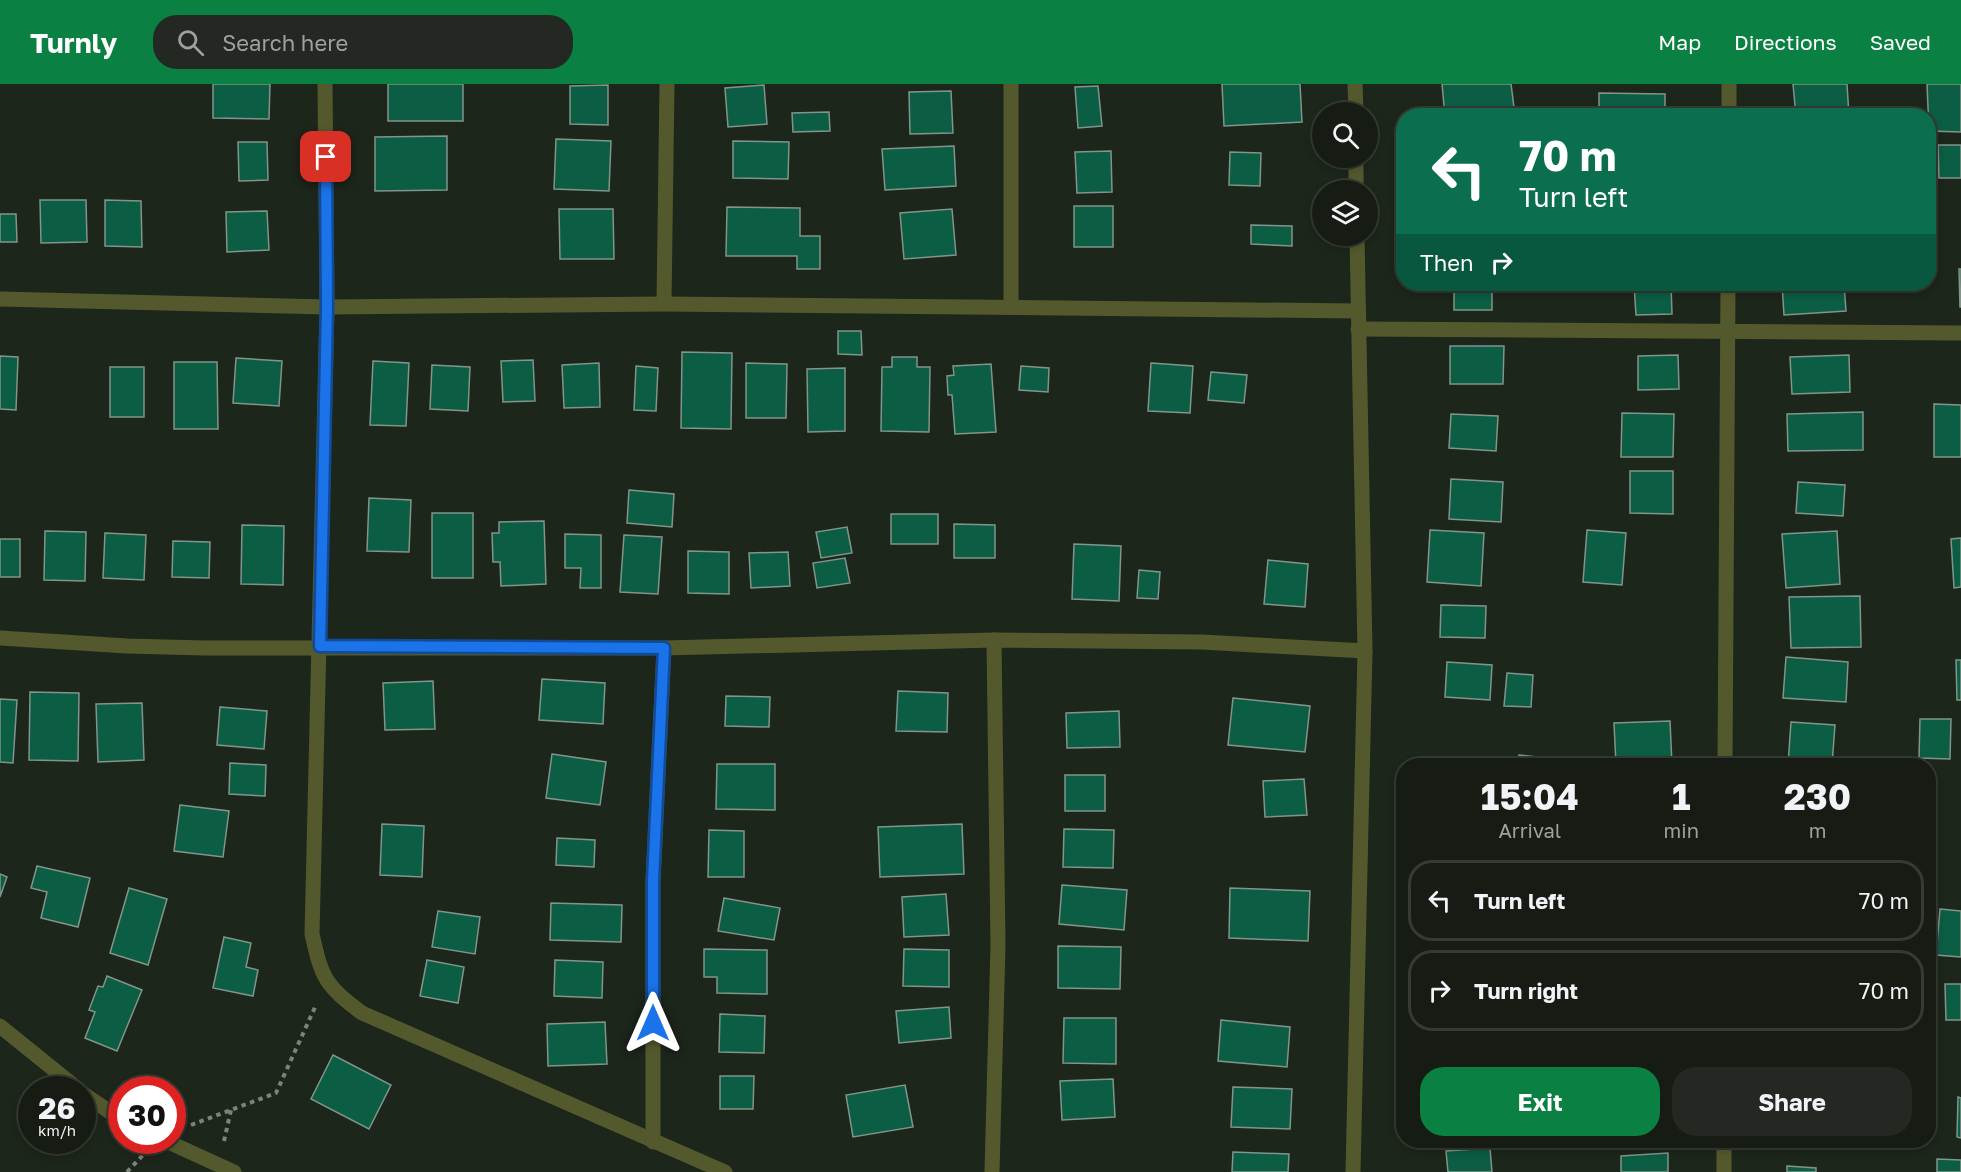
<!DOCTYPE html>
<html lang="en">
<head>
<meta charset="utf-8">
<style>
	body { margin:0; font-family:"Golos Text",sans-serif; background:#232922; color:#f1f3f6; height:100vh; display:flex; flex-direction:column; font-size:22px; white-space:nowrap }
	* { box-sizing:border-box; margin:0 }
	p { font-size:20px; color:#9ea1a0 }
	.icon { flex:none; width:33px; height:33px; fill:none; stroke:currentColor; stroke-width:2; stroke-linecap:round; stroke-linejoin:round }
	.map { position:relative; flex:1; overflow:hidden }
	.details { position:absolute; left:1396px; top:674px; width:540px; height:390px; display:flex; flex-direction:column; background:#161c14; border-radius:24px; box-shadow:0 3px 9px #0003,0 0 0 2px #353a34 }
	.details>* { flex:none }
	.banner { position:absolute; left:1396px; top:24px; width:540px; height:183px; border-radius:24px; box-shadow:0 3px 9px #0003,0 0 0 2px #353a34; background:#0b6e4f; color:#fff; overflow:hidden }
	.tools { position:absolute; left:1312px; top:18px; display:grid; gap:12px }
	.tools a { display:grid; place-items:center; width:66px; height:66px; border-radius:50%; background:#161c14; box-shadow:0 3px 9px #0003,0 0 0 2px #353a34; font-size:30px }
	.speed { position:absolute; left:18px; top:992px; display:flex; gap:12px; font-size:30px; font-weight:700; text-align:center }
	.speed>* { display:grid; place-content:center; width:78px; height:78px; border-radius:50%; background:#161c14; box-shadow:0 3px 9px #0003,0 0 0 2px #353a34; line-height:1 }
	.speed small { font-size:15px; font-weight:400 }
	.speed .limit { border:9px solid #d22; background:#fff; color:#111 }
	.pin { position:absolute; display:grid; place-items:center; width:51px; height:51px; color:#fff; margin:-26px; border-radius:12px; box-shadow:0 3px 9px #0006 }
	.me { position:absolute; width:66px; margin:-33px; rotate:0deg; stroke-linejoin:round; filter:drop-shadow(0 0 4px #0008) }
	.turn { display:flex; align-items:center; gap:21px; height:126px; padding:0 24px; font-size:27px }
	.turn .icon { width:78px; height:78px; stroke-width:2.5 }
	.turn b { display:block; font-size:42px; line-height:51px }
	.then { display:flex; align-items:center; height:57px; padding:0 24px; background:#0003; gap:12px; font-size:22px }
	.eta { display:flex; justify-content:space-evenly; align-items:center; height:102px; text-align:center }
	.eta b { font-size:36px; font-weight:700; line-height:42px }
	.button { display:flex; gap:12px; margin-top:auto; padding:12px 24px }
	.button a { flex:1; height:69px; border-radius:24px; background:#0b8043; color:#fff; font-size:24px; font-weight:700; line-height:69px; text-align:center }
	.button a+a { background:#232922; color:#f1f3f6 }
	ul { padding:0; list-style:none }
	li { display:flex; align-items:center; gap:18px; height:81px; margin:0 12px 9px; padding:0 12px; border:3px solid #353a34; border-radius:24px }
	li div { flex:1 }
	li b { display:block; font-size:22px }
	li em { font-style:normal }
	header { display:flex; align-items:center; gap:36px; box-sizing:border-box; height:84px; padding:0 30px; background:#0b8043; color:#fff }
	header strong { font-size:28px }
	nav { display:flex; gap:33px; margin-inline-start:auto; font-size:21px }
	.search { width:420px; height:54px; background:#232922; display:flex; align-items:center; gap:15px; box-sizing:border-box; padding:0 21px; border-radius:24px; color:#9ea1a0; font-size:22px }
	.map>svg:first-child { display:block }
	.building { fill:#0b5d44; stroke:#82948b; stroke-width:1.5 }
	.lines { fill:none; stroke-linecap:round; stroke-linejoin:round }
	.path { stroke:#7c837a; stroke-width:4; stroke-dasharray:4.5 4.5; stroke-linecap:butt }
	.minor { stroke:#54592d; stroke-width:15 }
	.route-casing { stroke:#114b97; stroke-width:15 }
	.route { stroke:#1a73e8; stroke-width:10 }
</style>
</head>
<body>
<header>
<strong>Turnly</strong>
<div class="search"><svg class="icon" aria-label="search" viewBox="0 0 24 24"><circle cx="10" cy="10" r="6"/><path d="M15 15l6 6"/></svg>Search here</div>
<nav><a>Map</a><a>Directions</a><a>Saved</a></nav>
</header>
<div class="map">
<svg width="1961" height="1088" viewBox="0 0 1961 1088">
	<rect width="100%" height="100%" fill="#1d261b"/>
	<g class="building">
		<path d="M213,0H270L269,35L213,34Z"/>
		<rect x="388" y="0" width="75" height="37"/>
		<path d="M1222,0H1300L1302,38L1224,42Z"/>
		<path d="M1442,0H1511L1515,31L1445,32Z"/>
		<path d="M1793,0H1847L1849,32H1796Z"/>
		<path d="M1927,0H1961V48L1929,47Z"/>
		<path d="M608,1V41L570,40V2Z"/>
		<path d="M764,1L767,40L728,43L725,4Z"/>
		<path d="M1098,2L1102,42L1078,44L1075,3Z"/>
		<path d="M951,7L953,49L910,50L909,8Z"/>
		<path d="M1599,9L1665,10V32H1599Z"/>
		<path d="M829,28L830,47L793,48L792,29Z"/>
		<path d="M447,52V106L375,107V53Z"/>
		<path d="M556,55L611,57L609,107L554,105Z"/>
		<path d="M733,57L789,58L788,95L733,94Z"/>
		<path d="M238,58H267L268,96L239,97Z"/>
		<path d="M1938,61H1961V94H1939Z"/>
		<path d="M954,62L956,102L885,106L882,65Z"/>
		<path d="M1111,67L1112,108L1077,109L1075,68Z"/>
		<path d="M1230,68L1261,69L1260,102L1229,101Z"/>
		<path d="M40,116H86L87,158L41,159Z"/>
		<path d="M105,116L141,117L142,163L105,162Z"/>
		<rect x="1074" y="122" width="39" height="41"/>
		<path d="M727,123L800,124V152H820V185H797V172H726Z"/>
		<path d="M559,125H613L614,175H560Z"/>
		<path d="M952,125L956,171L904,175L900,129Z"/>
		<path d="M267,127L269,166L227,168L226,128Z"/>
		<path d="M0,130H16L17,158H0Z"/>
		<path d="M1251,141L1292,142V162L1251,160Z"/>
		<path d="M1959,185H1961V223H1960Z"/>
		<rect x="1454" y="200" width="38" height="26"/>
		<path d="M1634,200H1671L1672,230L1636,231Z"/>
		<path d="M1782,200H1844L1846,227L1784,231Z"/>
		<path d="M838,247H861L862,271L838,270Z"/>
		<path d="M1450,262H1504L1503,300H1450Z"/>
		<path d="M682,268L732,269L731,345L681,344Z"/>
		<path d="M1678,271L1679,305L1638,306V272Z"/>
		<path d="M1849,271L1850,308L1792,310L1790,273Z"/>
		<path d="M0,272L18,273L16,326L0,325Z"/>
		<path d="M892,273H917V283H930L929,348L881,347L882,283H892Z"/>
		<path d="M236,274L282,277L279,322L233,319Z"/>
		<path d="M533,276L535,317L503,318L501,277Z"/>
		<path d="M373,277L409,279L406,342L370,341Z"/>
		<path d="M174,278H217L218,345H174Z"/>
		<path d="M599,279L600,323L564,324L562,281Z"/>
		<path d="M746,279L787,280L786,334H746Z"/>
		<path d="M1151,279L1193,282L1190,329L1148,327Z"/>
		<path d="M991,280L996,348L955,350L952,311H948L947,292L954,291L953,282Z"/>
		<path d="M432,281L470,283L468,327L430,325Z"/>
		<path d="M636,282L658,284L656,327L634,326Z"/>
		<path d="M1021,282L1049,284L1048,308L1019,306Z"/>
		<rect x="110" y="283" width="34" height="50"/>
		<path d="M845,284V347L808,348L807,285Z"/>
		<path d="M1211,288L1247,291L1244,319L1208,316Z"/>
		<path d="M1934,320L1961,321V373H1934Z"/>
		<path d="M1863,328V366L1788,367L1787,330Z"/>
		<path d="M1622,329L1674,330L1673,373H1621Z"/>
		<path d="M1451,330L1498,332L1496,367L1449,364Z"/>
		<path d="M1630,387H1673V430L1630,429Z"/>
		<path d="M1451,395L1503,398L1501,438L1449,435Z"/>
		<path d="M1798,398L1845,401L1843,432L1796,429Z"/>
		<path d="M629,406L674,410L672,443L627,439Z"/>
		<path d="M369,414L411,416L409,468L367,467Z"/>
		<rect x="432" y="429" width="41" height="65"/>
		<rect x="891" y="430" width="47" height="30"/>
		<path d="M544,437L546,500L501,502L500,478H493L492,449H499V438Z"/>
		<path d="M954,440L995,441V474H954Z"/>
		<path d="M242,441L284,442L283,501L241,500Z"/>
		<path d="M847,443L852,469L821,474L816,448Z"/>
		<path d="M1430,446L1484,449L1481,502L1427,498Z"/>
		<path d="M1587,446L1626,449L1622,501L1583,498Z"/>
		<path d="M45,447L86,448L85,497L44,496Z"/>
		<path d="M1837,447L1840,500L1786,504L1782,450Z"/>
		<path d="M105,449L146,451L144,496L103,494Z"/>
		<path d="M565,450L601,451V504H580L581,484H565Z"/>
		<path d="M624,451L662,453L658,510L620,508Z"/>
		<path d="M1961,454V503L1954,504L1951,455Z"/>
		<rect x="0" y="455" width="20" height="38"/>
		<path d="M173,457L210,458L209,494L172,493Z"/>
		<path d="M1074,460L1121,462L1119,517L1072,515Z"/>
		<path d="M688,467L729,468V510L688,509Z"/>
		<path d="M788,468L790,502L751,504L749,469Z"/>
		<path d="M845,474L850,499L817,504L813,479Z"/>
		<path d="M1268,476L1308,480L1305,523L1264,520Z"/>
		<path d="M1139,486L1160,488L1158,515L1137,514Z"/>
		<path d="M1860,512L1861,563L1791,564L1789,513Z"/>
		<path d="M1441,521L1486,522L1485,554L1440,553Z"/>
		<path d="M1786,573L1848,578L1846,618L1783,614Z"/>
		<path d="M1956,576H1961V616H1957Z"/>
		<path d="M1447,578L1492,581L1490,616L1445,613Z"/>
		<path d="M1507,589L1533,591L1531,623L1504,622Z"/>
		<path d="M542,595L605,599L603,640L539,636Z"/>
		<path d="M433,597L435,645L385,646L383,599Z"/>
		<path d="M898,607L948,609L947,648L896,647Z"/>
		<path d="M30,608L79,609L78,677L29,676Z"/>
		<path d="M726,612L770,613L769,643L725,642Z"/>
		<path d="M1233,614L1310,622L1305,668L1228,661Z"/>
		<path d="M0,615L17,616L13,679L0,678Z"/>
		<path d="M142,619L144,676L98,678L96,620Z"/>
		<path d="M220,623L267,627L264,665L217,661Z"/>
		<path d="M1119,627L1120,663L1067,664L1066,629Z"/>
		<path d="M1920,635H1951L1950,675L1919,674Z"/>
		<path d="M1670,637L1672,681H1616L1614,639Z"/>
		<path d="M1791,638L1835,641L1832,681H1788Z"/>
		<path d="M552,670L606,678L600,721L546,714Z"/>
		<path d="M1519,671L1546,674V681H1518Z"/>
		<path d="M230,679L266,681L265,712L229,710Z"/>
		<path d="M717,680H775V726L716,725Z"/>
		<rect x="1065" y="691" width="40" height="36"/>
		<path d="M1304,695L1307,731L1265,733L1263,697Z"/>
		<path d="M1929,718L1932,746H1929Z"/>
		<path d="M180,721L229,727L223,773L174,767Z"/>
		<path d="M382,740L424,742L422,793L380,791Z"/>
		<path d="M962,740L964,790L880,793L878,743Z"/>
		<path d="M1064,745L1114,746L1113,784L1063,783Z"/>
		<path d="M709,746L744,747V793H708Z"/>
		<path d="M557,754L595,756L594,783L556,781Z"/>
		<path d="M37,782L90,794L78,843L41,834L47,808L31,804Z"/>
		<path d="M0,790L7,793L0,813Z"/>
		<path d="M1062,801L1127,806L1124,846L1059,840Z"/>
		<path d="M129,804L167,815L148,881L110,869Z"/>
		<path d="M1230,804L1310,807L1308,857L1229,854Z"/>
		<path d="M946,810L949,851L904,853L902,813Z"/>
		<path d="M724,814L780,824L774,856L718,847Z"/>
		<path d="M551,819L622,821L621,858L550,856Z"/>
		<path d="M1929,823H1934L1931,871H1929Z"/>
		<path d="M1940,825L1961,827V873L1936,871Z"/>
		<path d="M438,827L480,833L475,870L432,863Z"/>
		<path d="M224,853L251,859L246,883L258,886L253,912L213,904Z"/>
		<path d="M1058,862L1121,863L1120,905L1058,904Z"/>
		<path d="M704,865L767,866V910L717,909V893H704Z"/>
		<path d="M904,865L949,866V903L903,902Z"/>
		<path d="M427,876L464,883L458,919L420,912Z"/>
		<path d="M555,876L603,878L602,914L554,912Z"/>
		<path d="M107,892L142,906L117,967L85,954L95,928L89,926L98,902L103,903Z"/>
		<path d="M1945,900H1961V936H1946Z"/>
		<path d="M949,923L951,954L899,959L896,927Z"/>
		<path d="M720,930L765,932L764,969L719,968Z"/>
		<path d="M1064,934H1116V980L1063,979Z"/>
		<path d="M1221,936L1290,943L1287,983L1218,977Z"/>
		<path d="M605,938L607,980L548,982L547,940Z"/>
		<path d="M333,971L391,1001L369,1045L311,1015Z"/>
		<path d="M720,992H754L753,1025H720Z"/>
		<path d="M1113,995L1115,1033L1062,1036L1060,997Z"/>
		<path d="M905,1001L913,1043L853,1053L846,1011Z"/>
		<path d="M1233,1003L1292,1005L1290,1045L1231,1043Z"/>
		<path d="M1958,1013L1961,1014V1054L1957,1053Z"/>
		<path d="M1492,1056H1512L1511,1060Z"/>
		<path d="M1606,1056H1670V1059L1606,1061Z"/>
		<path d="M1792,1056H1845V1057Z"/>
		<path d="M1490,1064L1492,1088H1448L1446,1067Z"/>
		<path d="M1233,1068L1289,1070L1288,1088H1232Z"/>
		<path d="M1668,1069V1088H1621V1072Z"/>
		<path d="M1937,1075L1961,1076V1088H1937Z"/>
		<path d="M1787,1082L1816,1084V1088H1787Z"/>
	</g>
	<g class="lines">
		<g class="path">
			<path d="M191,1041L276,1009L316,921"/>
			<path d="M224,1057L231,1026"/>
			<path d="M127,1088L144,1070"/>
		</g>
		<g class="minor">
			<path d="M325,0L327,223L312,850C322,895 325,901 362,929L725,1088"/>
			<path d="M1355,0L1356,28"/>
			<path d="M1729,32V0"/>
			<path d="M1356,74V106"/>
			<path d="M0,215L327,223L664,220L1358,227"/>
			<path d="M664,220L667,0"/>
			<path d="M1011,222V0"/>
			<path d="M1358,245L1961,249"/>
			<path d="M0,554L127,562L205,564H664L994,556L1202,558L1365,567"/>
			<path d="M1725,681L1728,200"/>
			<path d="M0,942L78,1005"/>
			<path d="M82,1009L122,1036"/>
			<path d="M164,1056L234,1088"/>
			<path d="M653,1058V797L664,564"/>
			<path d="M992,1088L998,861L994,556"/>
			<path d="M1353,1088L1365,567L1357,152"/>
			<path d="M1724,1088V1056"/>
		</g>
	</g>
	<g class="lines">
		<defs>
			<path id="route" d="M326,73L327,223L320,562L664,564L653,797V939"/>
		</defs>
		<use href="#route" class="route-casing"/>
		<use href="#route" class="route"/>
	</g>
</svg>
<div class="tools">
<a><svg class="icon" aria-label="search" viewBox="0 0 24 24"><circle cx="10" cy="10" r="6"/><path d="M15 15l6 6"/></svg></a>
<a><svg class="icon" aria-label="layers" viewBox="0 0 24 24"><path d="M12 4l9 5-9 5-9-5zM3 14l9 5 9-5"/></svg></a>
</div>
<div class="speed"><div>26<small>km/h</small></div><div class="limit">30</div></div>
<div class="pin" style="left:326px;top:73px;background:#d93025"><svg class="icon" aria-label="arrive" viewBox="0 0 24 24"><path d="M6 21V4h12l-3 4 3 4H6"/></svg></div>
<svg class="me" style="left:653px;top:939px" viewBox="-20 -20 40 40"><path d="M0-17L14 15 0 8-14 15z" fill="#1a73e8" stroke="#fff" stroke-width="4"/></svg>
<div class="banner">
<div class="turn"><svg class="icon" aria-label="left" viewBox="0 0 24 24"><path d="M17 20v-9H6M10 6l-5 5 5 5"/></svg><div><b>70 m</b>Turn left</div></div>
<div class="then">Then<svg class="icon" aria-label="right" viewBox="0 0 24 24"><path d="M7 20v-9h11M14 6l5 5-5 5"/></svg></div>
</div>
<section class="details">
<div class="eta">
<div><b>15:04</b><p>Arrival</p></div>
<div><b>1</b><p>min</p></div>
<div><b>230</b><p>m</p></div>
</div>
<ul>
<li><svg class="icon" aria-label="left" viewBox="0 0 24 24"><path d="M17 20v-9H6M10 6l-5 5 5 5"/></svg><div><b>Turn left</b></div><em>70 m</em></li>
<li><svg class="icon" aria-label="right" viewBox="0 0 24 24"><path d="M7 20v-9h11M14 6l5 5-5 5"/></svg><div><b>Turn right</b></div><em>70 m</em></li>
</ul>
<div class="button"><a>Exit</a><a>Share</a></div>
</section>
</div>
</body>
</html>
